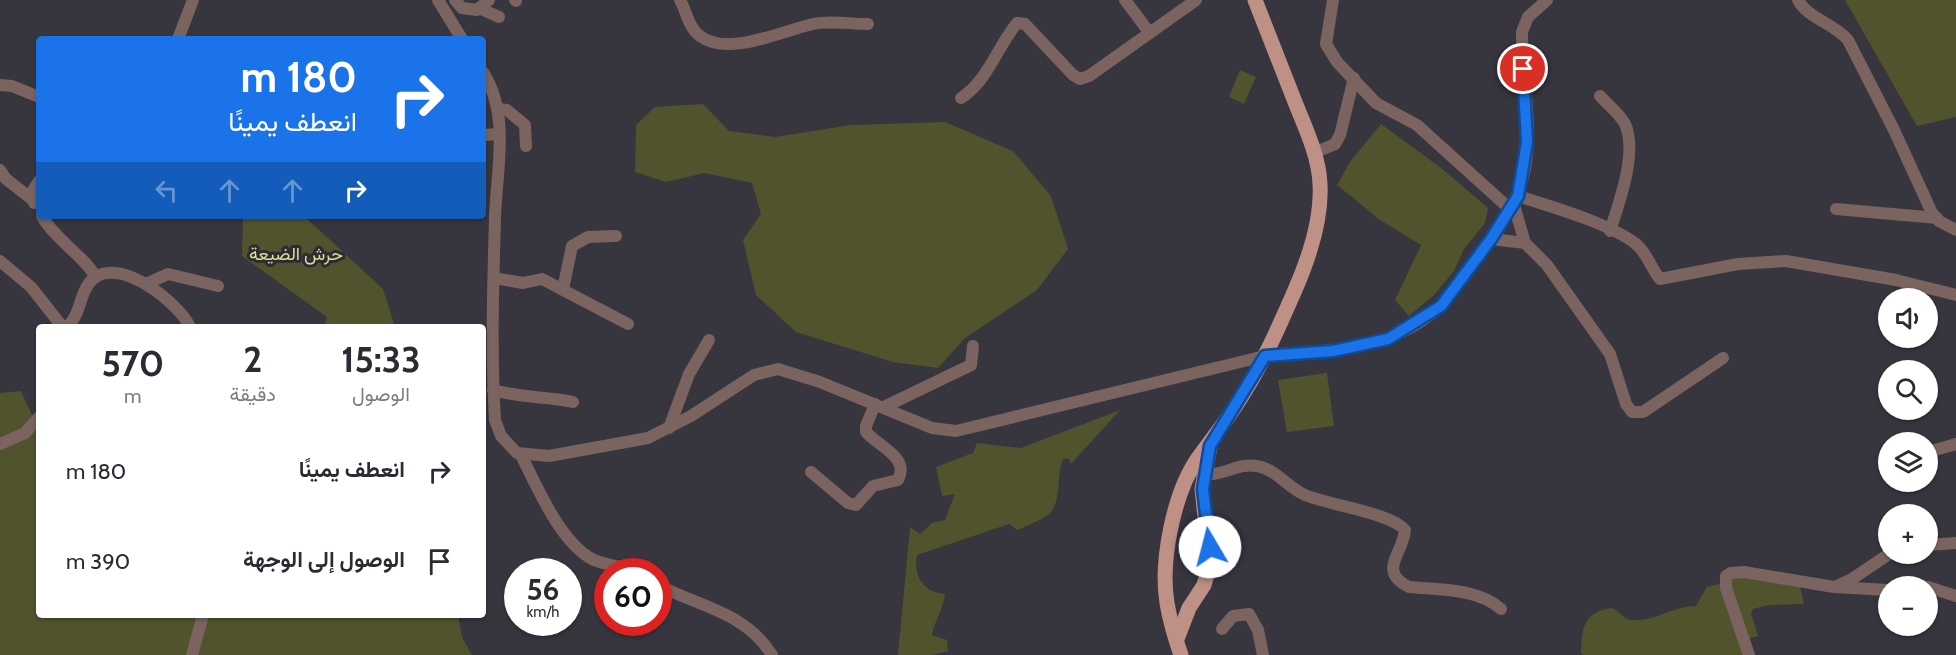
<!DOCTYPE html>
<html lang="ar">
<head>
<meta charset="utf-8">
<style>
	body { margin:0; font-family:Cabin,Vazirmatn,sans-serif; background:#f7f7f7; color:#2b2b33; direction:rtl; height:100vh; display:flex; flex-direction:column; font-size:22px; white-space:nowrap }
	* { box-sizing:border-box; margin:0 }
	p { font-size:20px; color:#7c7c81 }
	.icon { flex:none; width:33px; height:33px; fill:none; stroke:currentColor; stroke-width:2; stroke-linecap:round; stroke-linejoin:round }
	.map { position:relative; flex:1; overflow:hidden; direction:ltr }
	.panel { position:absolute; left:36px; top:324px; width:450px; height:294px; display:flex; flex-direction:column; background:#fff; border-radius:6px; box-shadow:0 2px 4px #0004; direction:rtl }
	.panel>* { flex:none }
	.top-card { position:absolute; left:36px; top:36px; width:450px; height:183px; border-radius:6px; box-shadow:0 2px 4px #0004; direction:rtl; background:#1a73e8; color:#fff; overflow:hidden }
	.tools { position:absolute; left:1878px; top:288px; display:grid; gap:12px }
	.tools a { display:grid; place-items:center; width:60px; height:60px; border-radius:50%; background:#fff; box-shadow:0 2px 4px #0004; font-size:30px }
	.speed { position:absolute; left:504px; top:558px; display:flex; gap:12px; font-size:30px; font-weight:700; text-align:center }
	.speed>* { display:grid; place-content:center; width:78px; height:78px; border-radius:50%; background:#fff; box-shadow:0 2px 4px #0004; line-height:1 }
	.speed small { font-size:15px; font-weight:400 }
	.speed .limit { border:9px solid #d22; background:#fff; color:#111 }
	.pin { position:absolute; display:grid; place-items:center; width:51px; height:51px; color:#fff; margin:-26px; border:3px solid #fff; border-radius:50%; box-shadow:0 2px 6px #0007 }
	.me { position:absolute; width:66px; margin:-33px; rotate:352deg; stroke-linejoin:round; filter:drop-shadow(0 0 4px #0008) }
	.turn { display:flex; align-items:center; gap:21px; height:126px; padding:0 30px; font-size:27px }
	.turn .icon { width:78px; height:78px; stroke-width:2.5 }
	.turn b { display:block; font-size:42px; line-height:51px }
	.lanes { display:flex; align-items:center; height:57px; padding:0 30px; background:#0003; justify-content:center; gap:30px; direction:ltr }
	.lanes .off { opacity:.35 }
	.eta { display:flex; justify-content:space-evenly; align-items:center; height:102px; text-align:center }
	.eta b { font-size:36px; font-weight:700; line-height:42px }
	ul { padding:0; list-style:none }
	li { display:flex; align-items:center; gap:18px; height:90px; padding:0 30px }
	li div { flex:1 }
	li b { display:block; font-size:22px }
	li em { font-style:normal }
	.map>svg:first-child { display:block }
	.green { fill:#51532d }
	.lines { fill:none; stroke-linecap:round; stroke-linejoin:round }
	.minor { stroke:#7b645f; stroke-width:12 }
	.major { stroke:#be9086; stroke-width:15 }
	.route-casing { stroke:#114b97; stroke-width:15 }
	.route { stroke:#1a73e8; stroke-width:10 }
	.labels { text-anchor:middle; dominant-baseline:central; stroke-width:6; stroke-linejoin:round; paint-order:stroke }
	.park-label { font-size:18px; fill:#dadf92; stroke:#2d2b34 }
</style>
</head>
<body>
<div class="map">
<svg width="1956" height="655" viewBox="0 0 1956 655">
	<rect width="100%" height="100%" fill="#37353e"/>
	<g class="green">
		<path d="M1845,0H1956V117L1917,126Z"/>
		<path d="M1240,70L1256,77L1244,104L1229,97Z"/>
		<path d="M703,104L729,131L775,137L851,125L945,122L1013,151L1051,196L1068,249L1037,290L965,338L938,368L893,362L796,332L756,295L743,240L761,214L752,183L705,173L666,182L635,172L636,125L655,107Z"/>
		<path d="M1381,124L1441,168L1488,208L1485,223L1464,249L1454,271L1434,295L1409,316L1395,300L1421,245L1380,220L1337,185L1350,162Z"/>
		<path d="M243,216H304L383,289L395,327H324L327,317L242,256Z"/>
		<path d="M1327,373L1334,426L1287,432L1278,380Z"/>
		<path d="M21,391L39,431V615H458L462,637L472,655H0V393Z"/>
		<path d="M1120,410L1071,464L1069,459H1063C1056,474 1062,505 1048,515C1040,521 1027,525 1018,530L1009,524L917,555C913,576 923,592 945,594C943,610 935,619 932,635L947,640L948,651L932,655H898L910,527L920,534L932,523L945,520L955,494L942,496L936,467L973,453L977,443L1021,448Z"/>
		<path d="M1745,567L1798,577L1804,604L1769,605L1753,609L1751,613L1758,636L1742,641L1744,655H1583L1581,653C1582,628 1583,613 1611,608C1620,610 1622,619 1631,620C1655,622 1673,606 1696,606L1707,587L1719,584L1724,575Z"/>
	</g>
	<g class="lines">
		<g class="minor">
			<path d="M438,0L462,39"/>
			<path d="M455,0L462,8L477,10L489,0"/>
			<path d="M515,0L516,1"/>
			<path d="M680,0C687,12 688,27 700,36C728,57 782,31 813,24C830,20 850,24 868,24"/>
			<path d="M1125,0L1149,32"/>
			<path d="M1333,0L1326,44L1337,62L1376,103L1417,125L1511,210"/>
			<path d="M1798,0C1808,19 1834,23 1848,40L1894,130L1932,213L1939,221L1956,230"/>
			<path d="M479,8L499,17"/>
			<path d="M178,39L193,0"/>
			<path d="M483,72C511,116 496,171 495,219C493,286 491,354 495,420L501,436L517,453L549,456L648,438L691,416L754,375L778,369L820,382L932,428L956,431L1265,356C1324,353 1390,351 1437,309C1454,294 1468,271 1482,252C1501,225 1519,202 1525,168C1533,124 1522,77 1522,32L1528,17L1547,0"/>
			<path d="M0,85L12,86L39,97"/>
			<path d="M1600,96C1608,105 1620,114 1625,124C1638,152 1619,203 1610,231"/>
			<path d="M961,98C988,81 997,47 1017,23L1025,24L1073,75L1080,79L1089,76L1196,0"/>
			<path d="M498,109L507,110L525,125L526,146"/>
			<path d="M483,135L499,134"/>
			<path d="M1314,153L1335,144L1340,135L1354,78"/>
			<path d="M0,170L6,179L33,200"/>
			<path d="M1518,196C1550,206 1611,224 1636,244C1647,253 1651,268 1660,279L1738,264L1786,261L1896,280L1956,295"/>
			<path d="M34,203L32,192L39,181"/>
			<path d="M1514,205L1525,243L1547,265L1610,354L1626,404L1632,412H1643L1723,358"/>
			<path d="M1836,209L1937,218"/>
			<path d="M42,216C54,239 89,260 95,277"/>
			<path d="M1491,239L1525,243"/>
			<path d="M0,261L31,287L61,325L67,327"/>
			<path d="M494,278L523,283L542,279L628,324"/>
			<path d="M146,284L168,274L218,286"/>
			<path d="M563,289L572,246L588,237L616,236"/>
			<path d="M67,327C82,314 79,290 94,278C121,257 179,303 190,327"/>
			<path d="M493,390C520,398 546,396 573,402"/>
			<path d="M884,407L971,365L973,346"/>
			<path d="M669,428L689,374L709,340"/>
			<path d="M0,444L25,433L39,417"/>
			<path d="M1928,452L1956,444"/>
			<path d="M521,455C537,487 561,544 594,560C606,565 621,566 634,572"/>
			<path d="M811,472L848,503L856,505L873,486L898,480C910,457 879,447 866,432V426L875,404"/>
			<path d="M1199,472C1219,480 1236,462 1257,466C1276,469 1288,488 1305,495C1329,505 1391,513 1405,530C1403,554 1377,571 1409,587C1440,590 1477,588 1501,609"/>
			<path d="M1928,545L1956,543"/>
			<path d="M658,585C700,607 745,612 772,655"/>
			<path d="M1904,586H1923"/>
			<path d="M1835,587L1852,579L1889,554"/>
			<path d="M1928,587L1956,596"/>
			<path d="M1222,629L1233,616L1249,614L1258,630L1263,655"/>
			<path d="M192,655L203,615"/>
			<path d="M1749,655L1726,588V576L1731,573L1744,572L1834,587L1888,590"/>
		</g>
		<g class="major">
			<path d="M1177,639L1189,608L1204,585L1210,564L1202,489L1210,447"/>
			<path d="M1181,655C1175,638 1170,621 1167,603C1160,561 1174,492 1198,458C1214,436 1231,415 1245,391C1265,359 1280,324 1295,290C1309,258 1322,219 1320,184C1319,156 1305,127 1295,102C1282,68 1268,34 1255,0"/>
		</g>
	</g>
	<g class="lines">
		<defs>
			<path id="route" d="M1210,547L1203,489L1210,446L1265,356L1333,351L1388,339L1441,306L1491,239L1518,196L1527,142L1523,69"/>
		</defs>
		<use href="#route" class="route-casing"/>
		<use href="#route" class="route"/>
	</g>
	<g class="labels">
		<g class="park-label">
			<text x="296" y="254">حرش الضيعة</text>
		</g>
	</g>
</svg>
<div class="tools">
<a><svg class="icon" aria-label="sound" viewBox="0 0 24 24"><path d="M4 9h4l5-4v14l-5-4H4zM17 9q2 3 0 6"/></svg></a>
<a><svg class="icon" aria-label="search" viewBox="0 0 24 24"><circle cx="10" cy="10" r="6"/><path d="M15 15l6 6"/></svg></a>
<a><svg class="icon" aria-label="layers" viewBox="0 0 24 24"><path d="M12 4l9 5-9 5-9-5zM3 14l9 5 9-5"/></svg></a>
<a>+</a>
<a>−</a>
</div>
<div class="speed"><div>56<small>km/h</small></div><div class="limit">60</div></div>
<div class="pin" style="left:1523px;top:69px;background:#d93025"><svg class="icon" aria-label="arrive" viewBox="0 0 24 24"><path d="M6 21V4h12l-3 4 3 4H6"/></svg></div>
<svg class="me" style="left:1210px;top:547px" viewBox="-20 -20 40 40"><circle r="19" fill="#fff"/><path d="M0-13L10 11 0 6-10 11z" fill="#1a73e8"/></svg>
<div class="top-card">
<div class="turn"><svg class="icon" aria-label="right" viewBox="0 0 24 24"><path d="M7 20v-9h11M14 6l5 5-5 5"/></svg><div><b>180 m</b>انعطف يمينًا</div></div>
<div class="lanes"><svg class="icon off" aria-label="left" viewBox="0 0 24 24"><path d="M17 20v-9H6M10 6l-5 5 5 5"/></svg><svg class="icon off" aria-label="ahead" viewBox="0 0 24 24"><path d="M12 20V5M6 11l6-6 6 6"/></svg><svg class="icon off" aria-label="ahead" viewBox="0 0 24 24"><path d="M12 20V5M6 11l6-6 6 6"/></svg><svg class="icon" aria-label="right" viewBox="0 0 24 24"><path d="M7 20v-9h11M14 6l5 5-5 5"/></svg></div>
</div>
<section class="panel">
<div class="eta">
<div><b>15:33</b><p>الوصول</p></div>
<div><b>2</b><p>دقيقة</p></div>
<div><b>570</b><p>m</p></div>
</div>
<ul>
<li><svg class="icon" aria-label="right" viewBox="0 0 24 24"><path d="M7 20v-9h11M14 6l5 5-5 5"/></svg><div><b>انعطف يمينًا</b></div><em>180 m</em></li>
<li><svg class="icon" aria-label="arrive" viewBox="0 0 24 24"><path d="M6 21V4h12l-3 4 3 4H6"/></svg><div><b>الوصول إلى الوجهة</b></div><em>390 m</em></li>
</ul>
</section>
</div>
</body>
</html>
